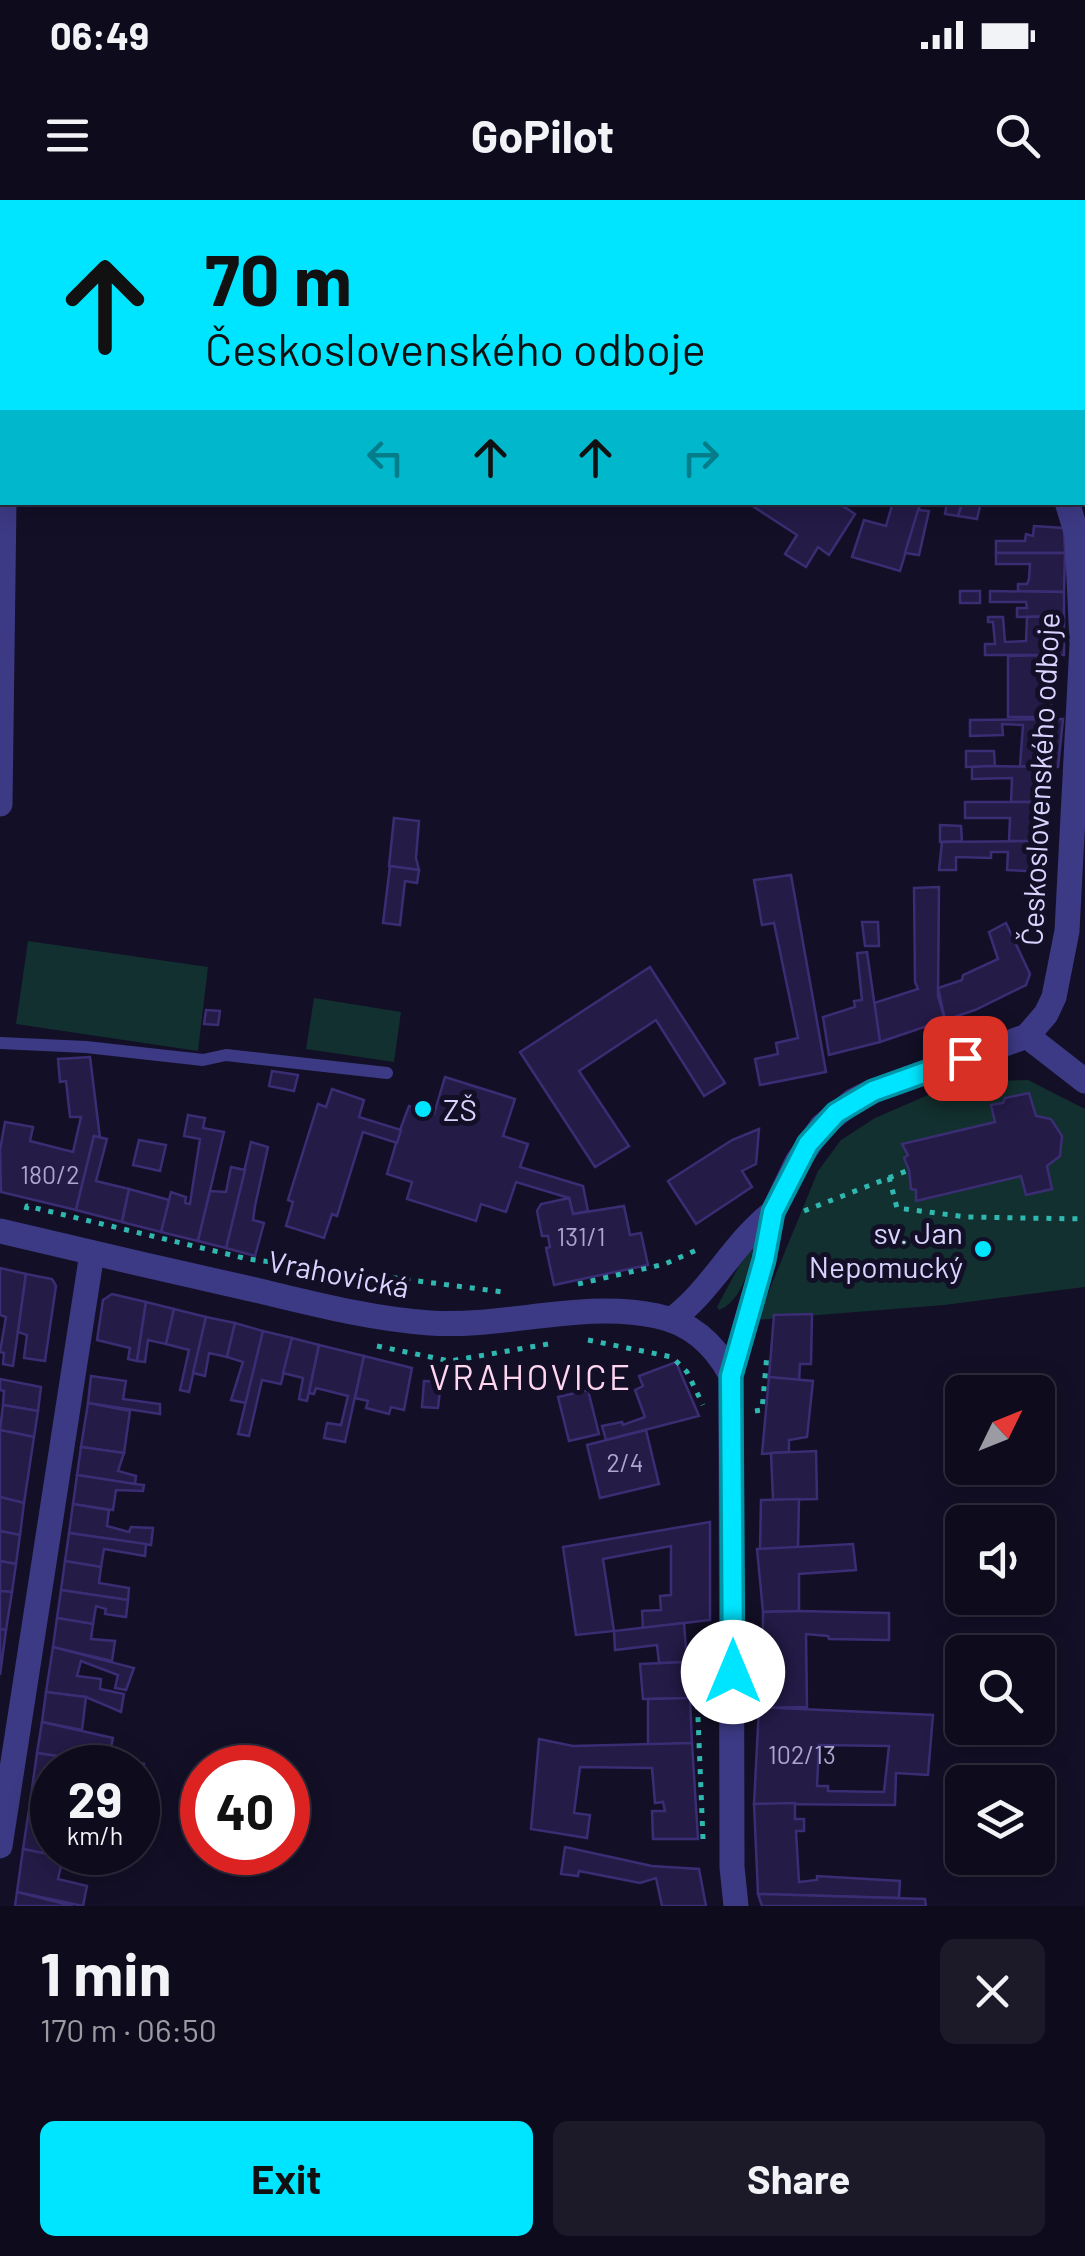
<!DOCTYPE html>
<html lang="en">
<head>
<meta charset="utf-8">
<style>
	body { margin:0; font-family:Barlow,sans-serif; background:#1c1929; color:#f1f3f6; height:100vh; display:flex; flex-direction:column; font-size:38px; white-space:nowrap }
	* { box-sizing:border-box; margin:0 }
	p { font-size:32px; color:#9b9ba3 }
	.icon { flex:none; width:55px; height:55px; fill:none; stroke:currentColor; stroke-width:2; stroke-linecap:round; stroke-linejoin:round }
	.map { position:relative; height:1706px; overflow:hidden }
	.panel { display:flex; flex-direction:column; background:#0e0b1c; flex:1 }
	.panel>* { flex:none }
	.top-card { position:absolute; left:0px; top:0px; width:1085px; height:305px; box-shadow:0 5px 25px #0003,0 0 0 2px #2e2b3b; background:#00e5ff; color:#111; overflow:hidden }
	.needle { width:65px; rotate:47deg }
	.controls { position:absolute; left:945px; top:1175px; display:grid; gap:20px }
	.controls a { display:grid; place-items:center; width:110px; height:110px; border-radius:15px; background:#0e0b1c; box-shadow:0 5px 25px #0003,0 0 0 2px #2e2b3b; font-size:50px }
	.speed { position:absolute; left:30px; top:1545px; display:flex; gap:20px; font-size:50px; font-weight:700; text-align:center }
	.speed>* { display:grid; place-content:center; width:130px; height:130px; border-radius:50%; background:#0e0b1c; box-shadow:0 5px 25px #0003,0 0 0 2px #2e2b3b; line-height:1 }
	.speed small { font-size:25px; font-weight:400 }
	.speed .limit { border:15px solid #d22; background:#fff; color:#111 }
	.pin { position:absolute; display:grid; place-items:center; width:85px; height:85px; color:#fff; margin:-42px; border-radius:20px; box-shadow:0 5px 15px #0006 }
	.me { position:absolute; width:110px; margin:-55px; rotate:0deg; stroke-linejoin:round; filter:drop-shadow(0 0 8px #0008) }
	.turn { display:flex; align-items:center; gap:35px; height:210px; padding:0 40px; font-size:45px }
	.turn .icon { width:130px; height:130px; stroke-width:2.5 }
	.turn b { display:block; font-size:70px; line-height:85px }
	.lanes { display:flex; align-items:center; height:95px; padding:0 40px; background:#0003; justify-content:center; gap:50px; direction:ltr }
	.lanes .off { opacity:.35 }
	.round { display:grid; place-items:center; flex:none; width:105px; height:105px; border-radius:15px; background:#1c1929 }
	.headline { display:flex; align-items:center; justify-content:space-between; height:170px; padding:0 40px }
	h1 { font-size:60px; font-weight:700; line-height:75px }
	.primary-button { display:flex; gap:20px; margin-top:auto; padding:20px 40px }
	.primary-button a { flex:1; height:115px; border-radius:15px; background:#00e5ff; color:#111; font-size:40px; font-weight:700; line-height:115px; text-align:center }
	.primary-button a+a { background:#1c1929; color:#f1f3f6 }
	.status { display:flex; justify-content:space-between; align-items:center; height:70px; padding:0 50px; background:#0e0b1c; direction:ltr }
	.status svg { height:28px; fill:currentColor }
	header { display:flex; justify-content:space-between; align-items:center; height:130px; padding:0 40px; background:#0e0b1c; font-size:45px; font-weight:700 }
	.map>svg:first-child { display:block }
	.green { fill:#12302f }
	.building { fill:#241b47; stroke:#3b2d73; stroke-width:2.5; fill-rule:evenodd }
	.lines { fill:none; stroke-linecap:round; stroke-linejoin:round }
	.path { stroke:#2fb8b0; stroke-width:5; stroke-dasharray:5 8; stroke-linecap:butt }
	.service { stroke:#3d3a85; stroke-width:12 }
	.minor { stroke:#3d3a85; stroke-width:25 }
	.tertiary { stroke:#3d3a85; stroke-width:25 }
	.route-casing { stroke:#0095a6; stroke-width:25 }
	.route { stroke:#00e5ff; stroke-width:18 }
	.poi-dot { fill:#00e5ff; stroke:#130f26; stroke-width:4 }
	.labels { text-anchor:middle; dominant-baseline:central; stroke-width:10; stroke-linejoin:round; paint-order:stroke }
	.number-label { font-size:25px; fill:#aca6d1 }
	.street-label { font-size:30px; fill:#d9d4ff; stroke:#130f26 }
	.poi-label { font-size:30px; fill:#d9d4ff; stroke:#130f26; text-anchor:start }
	.quarter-label { font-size:35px; letter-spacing:2.5px; fill:#ffd6f0; stroke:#130f26 }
</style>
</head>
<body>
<div class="status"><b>06:49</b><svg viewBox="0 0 49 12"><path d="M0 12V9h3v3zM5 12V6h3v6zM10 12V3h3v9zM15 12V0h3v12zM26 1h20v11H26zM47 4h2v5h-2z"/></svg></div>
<header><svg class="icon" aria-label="menu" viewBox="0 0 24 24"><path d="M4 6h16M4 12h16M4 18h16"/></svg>GoPilot<svg class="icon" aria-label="search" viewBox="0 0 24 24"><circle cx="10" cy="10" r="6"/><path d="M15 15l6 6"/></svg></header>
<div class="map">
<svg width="1085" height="1706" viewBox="0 0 1085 1706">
	<rect width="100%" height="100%" fill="#130f26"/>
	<g class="green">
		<path d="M28,741L208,767L198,851L16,824Z"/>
		<path d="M314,798L401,812L394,862L306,849Z"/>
		<path d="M1028,880L1085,909V1087L944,1105L757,1120L818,971L841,940L875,918L958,882Z"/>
		<path d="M753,1048C750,1070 740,1102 719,1110L717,1107L739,1066Z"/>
	</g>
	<g class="building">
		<path d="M1082,130L1085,149L1082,216Z"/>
		<path d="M753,302H837L855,314L829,355L818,347L806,367L785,354L797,335L751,305Z"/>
		<path d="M893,302H921L900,371L852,357L864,320L886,326Z"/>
		<path d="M947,302H962L958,316L945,314Z"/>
		<path d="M963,302H981L977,319L958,316Z"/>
		<path d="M918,310L929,311L919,355L905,353Z"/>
		<path d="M1034,326L1064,328L1065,353H996V341H1025L1026,334L1033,336Z"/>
		<path d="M996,353H1065L1064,392L1018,391V384H1027L1029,379L1030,364H996Z"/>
		<rect x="960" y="391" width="20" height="12"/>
		<path d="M990,391L1064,392V416L1017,417V408H1027L1026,402H990Z"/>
		<path d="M1064,416V455H985V444H995L993,422H988V417H1003L1005,442L1026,441L1027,417Z"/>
		<path d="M1052,455L1051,517H1008V456Z"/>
		<path d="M1063,519L1058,567L1020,566L1023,525L1002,524L1003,535L970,536V520Z"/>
		<path d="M966,551H994L995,566L966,567Z"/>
		<path d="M988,566L1048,567L1047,602H1011L1012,578L972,579V567Z"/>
		<path d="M965,602H1047L1045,641H1009L1010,618H965Z"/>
		<path d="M394,618L419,621L416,658L419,670L389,666Z"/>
		<path d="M940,625L961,626L962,641L940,642Z"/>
		<path d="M1045,641L1043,672L1007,670L1008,652H991V658L956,657V670H939L942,642Z"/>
		<path d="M390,666L419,670L417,683L405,681L400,725L383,723Z"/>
		<path d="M791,675L826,872L760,885L755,859L778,854L776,843L798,838L774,723L762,725L754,680Z"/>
		<path d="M939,687L938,796L945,820L880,842L874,803L918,789L915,782L914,688Z"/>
		<path d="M862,722H878L879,746H865Z"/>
		<path d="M1006,723L1030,774L1026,785L975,810L945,820L938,788L962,780L963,775L998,759L989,732Z"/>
		<path d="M867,752L880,842L829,855L823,817L855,807L854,801L862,800L857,753Z"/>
		<path d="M650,767L725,883L704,896L656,820L579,871L629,946L595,967L520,852Z"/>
		<path d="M206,810L220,811L218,825L204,824Z"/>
		<path d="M90,857L100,938L94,936L76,1010L1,992L0,950L5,922L33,927L30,941L73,952L81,917H70L66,881L60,882L58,859Z"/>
		<path d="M272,871L298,875L294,891L269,886Z"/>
		<path d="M445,877L515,899L503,936L528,944L520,967L583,986L588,1011L573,1014L569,998L516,982L506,1012L481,1004L476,1021L407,999L412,982L387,974L400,930L409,906L434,914Z"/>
		<path d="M332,889L364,900L359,917L401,930L397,943L363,932L337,1016L332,1014L324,1038L286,1026L293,1002L288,1000L318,904L326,907Z"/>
		<path d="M1029,893L1036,916L1051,919L1062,936L1060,956L1047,966L1052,989L1026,995L1021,976L916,1001V990L911,989L909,970L904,958L908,955L902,944L995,922L991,905L1003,903L1005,898Z"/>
		<path d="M188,915L205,918L203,928L224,932L198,1041L161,1032L171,992L186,997L185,1003L190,1004L191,997L200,939L184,936Z"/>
		<path d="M759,929L756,964L742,971L752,987L696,1024L668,981L732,940Z"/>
		<path d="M94,936L107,939L96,981L129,989L122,1022L76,1010Z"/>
		<path d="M139,940L166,945L160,971L133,965Z"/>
		<path d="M251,942L268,947L255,1006L253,1020L264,1023L255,1056L226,1048Z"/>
		<path d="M231,967L245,970L226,1048L198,1041L210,991L226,992Z"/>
		<path d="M129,989L169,1000L161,1032L122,1022Z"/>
		<path d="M569,998L573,1014L624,1006L630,1035L641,1033L648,1065L554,1085L546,1048L550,1047L548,1036H542L537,1011L541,1004Z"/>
		<path d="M0,1068L26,1074L13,1166L3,1164L4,1153L0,1152L6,1117L0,1115Z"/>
		<path d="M26,1074L52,1079L56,1086L45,1161L24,1158L27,1135L18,1132Z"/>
		<path d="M112,1094L146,1102L137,1161L128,1159L130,1148L97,1140L103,1100Z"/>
		<path d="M146,1102L174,1109L166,1144L148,1140L145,1162L137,1161Z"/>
		<path d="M174,1109L206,1117L189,1192L180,1190L189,1150L166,1144Z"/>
		<path d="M812,1114L811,1164H800L799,1181L769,1177L774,1115Z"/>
		<path d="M206,1117L235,1123L227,1157L209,1153L205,1176L193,1173Z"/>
		<path d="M235,1123L263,1131L246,1203L231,1200L243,1162L227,1157Z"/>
		<path d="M263,1131L292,1138L281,1184L262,1180L249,1236L238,1234Z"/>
		<path d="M292,1138L319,1145L307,1201L299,1199L303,1178L283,1173Z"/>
		<path d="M319,1145L364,1156L345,1242L324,1238L327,1223L341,1225L348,1196L316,1188L314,1194L309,1193Z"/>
		<path d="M364,1156L412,1168L404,1210L391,1207L389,1214L366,1208L368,1201L355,1198Z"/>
		<path d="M676,1162L699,1216L606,1240L602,1226L622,1222L623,1225L645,1217L635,1190L643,1186L639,1176Z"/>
		<path d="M91,1176L126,1181L123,1199L160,1204V1214L88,1203Z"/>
		<path d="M769,1177L813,1181L807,1237L789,1240V1252L762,1254Z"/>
		<path d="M0,1179L41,1187L38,1211L3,1205L4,1191L0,1190Z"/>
		<path d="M424,1181L441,1182L438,1208L422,1207Z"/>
		<path d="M588,1190L599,1234L569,1241L558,1197Z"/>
		<path d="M88,1203L130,1211L124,1253L81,1247Z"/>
		<path d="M3,1205L38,1211L34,1237L0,1230Z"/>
		<path d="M0,1230L34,1237L24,1303L0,1297Z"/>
		<path d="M646,1230L659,1284L600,1298L587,1245Z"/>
		<path d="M81,1247L124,1253L118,1271L136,1276L135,1284L77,1275Z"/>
		<path d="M816,1251L817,1299L773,1300L771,1253Z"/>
		<path d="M77,1275L135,1284L144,1285L143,1291L116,1290L113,1310L73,1304Z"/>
		<path d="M0,1297L24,1303L20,1335L0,1331Z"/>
		<path d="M799,1299L798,1348L760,1349L761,1300Z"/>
		<path d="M73,1304L109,1310L107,1326L129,1332L131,1327L153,1328L151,1345L69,1333Z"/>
		<path d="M710,1322V1420L643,1428L642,1411L661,1410L660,1396L671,1395V1346L603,1359L614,1431L576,1435L563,1347Z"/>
		<path d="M0,1331L20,1335L16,1364L0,1361Z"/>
		<path d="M69,1333L146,1344L145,1356L104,1349L101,1367L65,1361Z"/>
		<path d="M853,1344L856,1370L799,1374V1411L763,1412L757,1349Z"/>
		<path d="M0,1361L16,1364L12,1392L0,1391Z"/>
		<path d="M65,1361L101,1367L99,1383L129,1388L128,1400L61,1390Z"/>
		<path d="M61,1390L128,1400L126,1417L105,1414L106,1409L96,1406L93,1424L57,1418Z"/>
		<path d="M0,1391L12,1392L6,1430L0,1429Z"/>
		<path d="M799,1411L889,1413V1440L829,1439L828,1436L806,1434L807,1507L762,1508L763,1412Z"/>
		<path d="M57,1418L93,1424L91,1439L115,1441L112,1461L53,1447Z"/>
		<path d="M684,1423L687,1462L659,1463L657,1445L615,1450L614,1431Z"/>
		<path d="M0,1429L6,1430L0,1475Z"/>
		<path d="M53,1447L134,1468L126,1490L115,1488L118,1475L81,1461L77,1476L101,1479L100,1489L124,1494L121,1512L86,1497L46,1492Z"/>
		<path d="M687,1462L690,1498L643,1499L640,1464Z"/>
		<path d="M46,1492L86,1497L82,1530L42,1522Z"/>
		<path d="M690,1498L692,1543L648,1545V1499Z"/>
		<path d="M759,1507L933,1515L928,1575L896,1573L895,1605L754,1604ZM819,1545L889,1546L884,1592L828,1591V1586H817Z"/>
		<path d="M42,1522L113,1538L109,1556L78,1552L77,1559L37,1553Z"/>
		<path d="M539,1539L573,1546L692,1543L698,1639H653L652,1611H665L663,1602L655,1603L652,1568L580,1567L574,1613L590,1615L587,1638L531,1629Z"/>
		<path d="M37,1553L77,1559L75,1568H52V1607L30,1603Z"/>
		<path d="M133,1561L144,1564L141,1576L138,1575V1568H131Z"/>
		<path d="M30,1603L52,1607V1652H62L61,1657L23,1649Z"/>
		<path d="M795,1603V1619H804V1631H796L799,1682L817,1680V1676L900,1681L899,1698L758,1694L754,1604Z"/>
		<path d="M565,1647L652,1666L699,1669L706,1706H662L656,1678L640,1683L579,1671L578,1676L561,1674Z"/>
		<path d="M23,1649L63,1657L58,1679L87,1686L83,1706L17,1692Z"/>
		<path d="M17,1692L73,1706H15Z"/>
		<path d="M758,1694L925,1699L926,1706H762Z"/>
	</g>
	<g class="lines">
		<g class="path">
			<path d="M889,977L897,1008L967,1017L1085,1019"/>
			<path d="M26,1010L27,1006L248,1059L503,1092"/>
			<path d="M804,1011L909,970"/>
			<path d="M578,1084L665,1064L701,1048"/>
			<path d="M588,1140L672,1157L687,1172L703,1205"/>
			<path d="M377,1146L450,1161L548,1144"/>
			<path d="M755,1211L762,1210L767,1154"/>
			<path d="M703,1639L696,1469L698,1449L705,1437"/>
		</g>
		<path class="service" d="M0,843L86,847L203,860L226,855L387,873"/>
		<g class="minor">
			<path d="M672,0V2"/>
			<path d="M10,2V0"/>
			<path d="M0,604L4,302"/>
			<path d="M0,1646L92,1053"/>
		</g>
		<g class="tertiary">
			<path d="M857,0V2"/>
			<path d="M1027,836L1085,881"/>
			<path d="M0,1031C84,1051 167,1070 251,1089C310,1103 370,1119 430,1123C505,1128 583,1100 657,1116C691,1123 715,1145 731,1175"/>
			<path d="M671,1120C712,1090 733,1043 773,1012"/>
			<path d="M736,1706L732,1667L731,1175L764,1060L773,1012L797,962L822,926L853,901L873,891L1027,836L1046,814L1054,797L1067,731L1082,444L1077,335L1067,302"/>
		</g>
	</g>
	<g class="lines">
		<defs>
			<path id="route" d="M733,1472L731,1176L764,1060L773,1012L808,944L836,913L873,891L965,858"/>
		</defs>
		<use href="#route" class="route-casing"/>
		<use href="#route" class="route"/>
	</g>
	<g class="poi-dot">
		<circle cx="423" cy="909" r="10"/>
		<circle cx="983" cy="1049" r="10"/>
	</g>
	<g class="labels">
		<g class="number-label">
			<text x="50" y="974">180/2</text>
			<text x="581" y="1036">131/1</text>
			<text x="625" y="1262">2/4</text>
			<text x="802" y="1554">102/13</text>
		</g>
		<g class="street-label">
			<text transform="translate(1039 579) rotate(-87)">Československého odboje</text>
			<text transform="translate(339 1073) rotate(11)">Vrahovická</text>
		</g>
		<g class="poi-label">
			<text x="443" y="909">ZŠ</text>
			<text x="963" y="1032" text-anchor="end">sv. Jan<tspan x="963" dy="34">Nepomucký</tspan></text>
		</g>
		<g class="quarter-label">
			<text x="531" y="1176">VRAHOVICE</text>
		</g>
	</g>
</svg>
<div class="controls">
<a><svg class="needle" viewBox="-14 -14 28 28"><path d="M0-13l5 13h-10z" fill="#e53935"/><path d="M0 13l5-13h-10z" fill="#9b9ba3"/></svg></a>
<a><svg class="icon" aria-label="sound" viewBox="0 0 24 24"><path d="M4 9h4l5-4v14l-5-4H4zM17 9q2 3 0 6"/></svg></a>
<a><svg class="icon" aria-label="search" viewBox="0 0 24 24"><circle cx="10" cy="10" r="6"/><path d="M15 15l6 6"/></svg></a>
<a><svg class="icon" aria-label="layers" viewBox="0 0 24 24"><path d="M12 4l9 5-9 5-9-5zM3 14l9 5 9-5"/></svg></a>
</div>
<div class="speed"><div>29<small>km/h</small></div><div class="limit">40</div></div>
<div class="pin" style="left:965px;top:858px;background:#d93025"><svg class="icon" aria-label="arrive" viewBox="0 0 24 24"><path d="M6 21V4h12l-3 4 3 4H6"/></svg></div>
<svg class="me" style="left:733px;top:1472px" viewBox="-20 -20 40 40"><circle r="19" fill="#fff"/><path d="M0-13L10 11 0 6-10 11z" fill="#00e5ff"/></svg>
<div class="top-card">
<div class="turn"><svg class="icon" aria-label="ahead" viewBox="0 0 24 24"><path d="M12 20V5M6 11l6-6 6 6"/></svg><div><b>70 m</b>Československého odboje</div></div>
<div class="lanes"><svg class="icon off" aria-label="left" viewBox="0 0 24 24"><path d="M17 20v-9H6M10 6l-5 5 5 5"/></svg><svg class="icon" aria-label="ahead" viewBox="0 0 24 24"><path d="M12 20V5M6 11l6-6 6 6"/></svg><svg class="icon" aria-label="ahead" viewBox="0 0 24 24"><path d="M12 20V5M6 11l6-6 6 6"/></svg><svg class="icon off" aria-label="right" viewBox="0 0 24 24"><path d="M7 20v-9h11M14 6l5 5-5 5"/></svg></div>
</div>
</div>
<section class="panel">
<div class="headline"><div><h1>1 min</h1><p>170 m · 06:50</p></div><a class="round"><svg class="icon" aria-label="close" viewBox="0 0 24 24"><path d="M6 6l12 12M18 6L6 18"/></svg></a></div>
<div class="primary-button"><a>Exit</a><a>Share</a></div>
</section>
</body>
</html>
